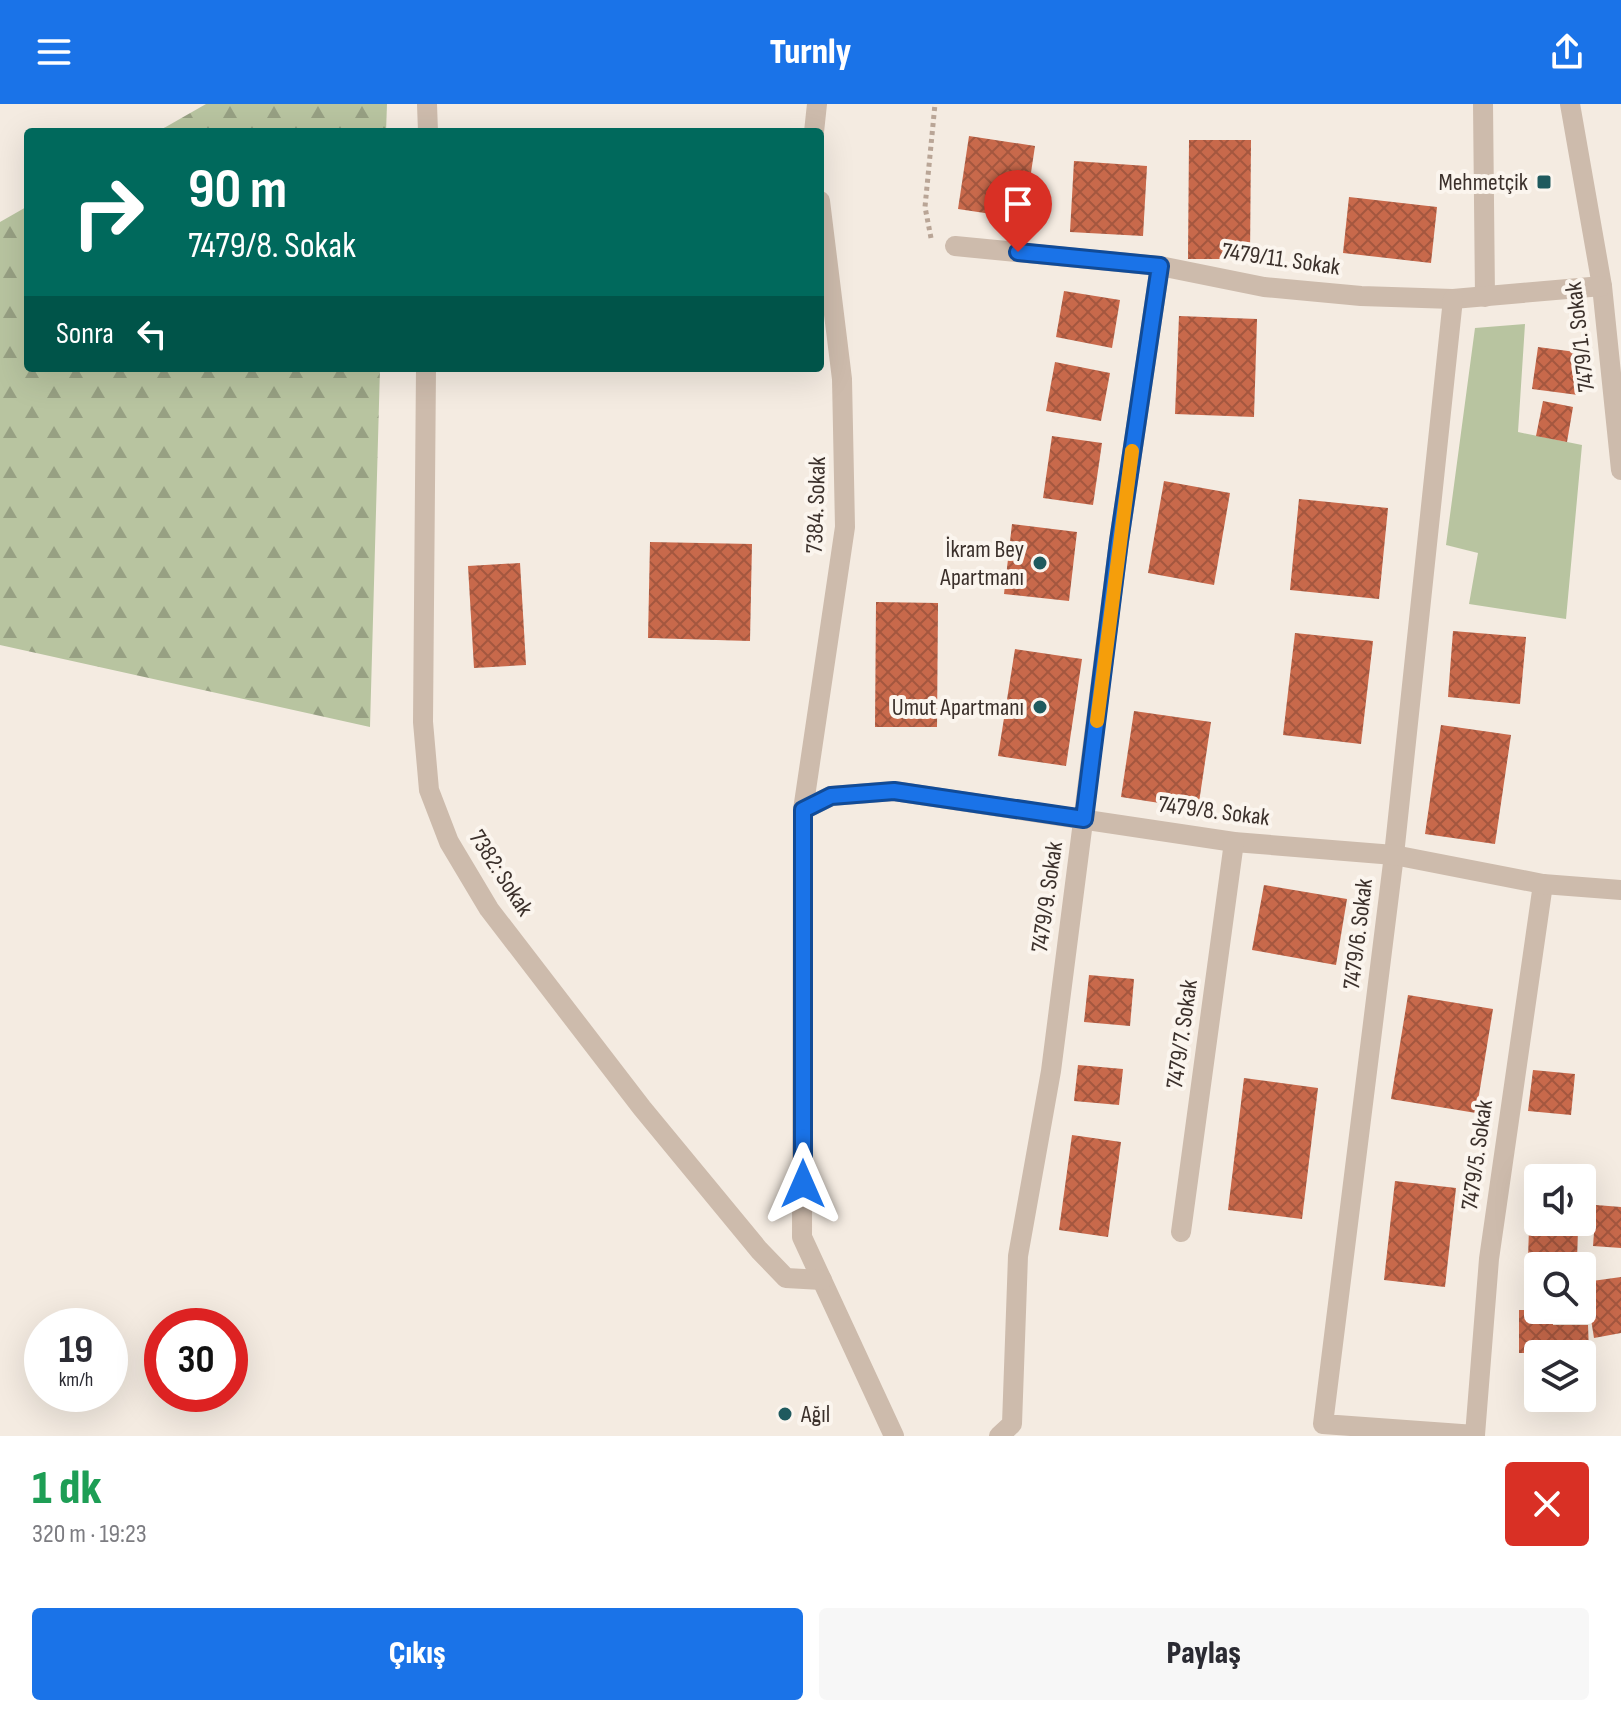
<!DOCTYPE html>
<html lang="tr">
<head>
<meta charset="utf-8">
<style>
	body { margin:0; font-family:"Sofia Sans Condensed",sans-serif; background:#f7f7f7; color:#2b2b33; height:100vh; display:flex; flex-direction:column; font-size:30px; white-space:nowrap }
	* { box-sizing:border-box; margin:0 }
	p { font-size:26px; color:#7c7c81 }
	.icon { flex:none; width:44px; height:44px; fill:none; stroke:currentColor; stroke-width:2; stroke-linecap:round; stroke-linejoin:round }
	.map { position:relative; height:1332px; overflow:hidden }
	.drawer { display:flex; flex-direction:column; background:#fff; flex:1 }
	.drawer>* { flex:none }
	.banner { position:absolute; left:24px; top:24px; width:800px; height:244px; border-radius:8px; box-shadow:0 8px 32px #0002; background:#00695c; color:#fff; overflow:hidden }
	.tools { position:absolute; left:1524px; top:1060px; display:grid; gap:16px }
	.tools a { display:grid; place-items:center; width:72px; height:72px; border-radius:8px; background:#fff; box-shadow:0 8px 32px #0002; font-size:40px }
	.speed { position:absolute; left:24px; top:1204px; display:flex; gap:16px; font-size:40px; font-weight:700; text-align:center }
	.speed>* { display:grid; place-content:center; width:104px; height:104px; border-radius:50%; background:#fff; box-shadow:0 8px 32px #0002; line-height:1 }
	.speed small { font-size:20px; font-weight:400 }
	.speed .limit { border:12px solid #d22; background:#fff; color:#111 }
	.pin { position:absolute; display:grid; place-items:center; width:68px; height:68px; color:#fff; margin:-82px -34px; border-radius:50% 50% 50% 0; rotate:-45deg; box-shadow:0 0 8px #0007 }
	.pin .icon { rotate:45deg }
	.me { position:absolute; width:88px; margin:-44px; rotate:0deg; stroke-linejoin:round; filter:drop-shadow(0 0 6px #0008) }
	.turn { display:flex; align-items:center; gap:28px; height:168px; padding:0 32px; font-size:36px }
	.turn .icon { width:104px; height:104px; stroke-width:2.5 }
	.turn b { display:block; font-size:56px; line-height:68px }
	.then { display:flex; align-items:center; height:76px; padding:0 32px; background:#0003; gap:16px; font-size:30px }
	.round { display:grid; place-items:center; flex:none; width:84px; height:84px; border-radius:8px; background:#f7f7f7 }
	.headline { display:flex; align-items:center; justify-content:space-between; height:136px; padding:0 32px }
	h1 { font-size:48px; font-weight:800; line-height:60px; color:#1e9e55 }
	.action { display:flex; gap:16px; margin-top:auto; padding:16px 32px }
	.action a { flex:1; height:92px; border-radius:8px; background:#1a73e8; color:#fff; font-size:32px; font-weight:800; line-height:92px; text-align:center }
	.action a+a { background:#f7f7f7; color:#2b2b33 }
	header { display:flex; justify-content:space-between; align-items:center; height:104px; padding:0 32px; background:#1a73e8; color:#fff; font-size:36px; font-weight:800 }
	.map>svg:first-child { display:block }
	.grass { fill:#b8c4a0 }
	.forest { fill:url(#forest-firs) }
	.building { fill:url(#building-cross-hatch) }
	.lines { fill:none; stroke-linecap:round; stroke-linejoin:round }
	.path { stroke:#b9a596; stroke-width:5; stroke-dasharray:4 4; stroke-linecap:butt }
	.minor { stroke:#cdbbac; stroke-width:20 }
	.route-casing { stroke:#114b97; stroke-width:20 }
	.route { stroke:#1a73e8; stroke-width:14 }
	.slow { stroke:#f59e0b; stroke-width:14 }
	.poi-dot { fill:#1f5a5e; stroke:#fbf5ee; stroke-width:3 }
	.labels { text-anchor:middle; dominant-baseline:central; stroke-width:8; stroke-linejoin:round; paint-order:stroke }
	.poi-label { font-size:24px; fill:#3b302b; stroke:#fbf5ee; text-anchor:end }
	.street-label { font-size:24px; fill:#3b302b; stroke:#fbf5ee }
</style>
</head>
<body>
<header><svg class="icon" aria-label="menu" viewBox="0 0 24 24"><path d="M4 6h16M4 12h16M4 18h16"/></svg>Turnly<svg class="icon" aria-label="share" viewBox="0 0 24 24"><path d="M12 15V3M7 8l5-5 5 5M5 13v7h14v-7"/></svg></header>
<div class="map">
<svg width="1621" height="1332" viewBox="0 0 1621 1332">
	<defs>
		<pattern id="forest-firs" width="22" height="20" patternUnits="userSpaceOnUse" patternTransform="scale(2)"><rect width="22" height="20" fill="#b8c4a0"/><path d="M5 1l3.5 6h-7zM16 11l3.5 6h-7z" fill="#97a083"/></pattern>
		<pattern id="building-cross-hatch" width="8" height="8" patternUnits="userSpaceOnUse" patternTransform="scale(2)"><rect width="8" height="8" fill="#c8694b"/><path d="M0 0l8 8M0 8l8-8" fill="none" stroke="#a4573f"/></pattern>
	</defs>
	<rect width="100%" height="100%" fill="#f4ebe1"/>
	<path class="grass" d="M1525,220L1518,328L1582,341L1566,515L1469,500L1478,449L1446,441L1475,224Z"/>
	<g class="forest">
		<path d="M206,0H387L386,28H157Z"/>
		<path d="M28,102V264H380L370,623L0,541V118Z"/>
	</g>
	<g class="building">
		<path d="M969,32L1035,42L1024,115L958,105Z"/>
		<path d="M1189,36H1251L1250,155H1188Z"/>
		<path d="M1074,57L1147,62L1143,132L1070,128Z"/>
		<path d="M1349,93L1437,103L1431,159L1343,149Z"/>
		<path d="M1064,187L1120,196L1112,244L1056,233Z"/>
		<path d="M1179,212L1257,215L1254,313L1175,310Z"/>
		<path d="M1538,243L1583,249L1578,291L1532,285Z"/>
		<path d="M1055,258L1110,269L1101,317L1046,307Z"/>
		<path d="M1543,297L1573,303L1567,338L1536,332Z"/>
		<path d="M1052,332L1102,339L1093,401L1043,394Z"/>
		<path d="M1164,377L1230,389L1214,481L1148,469Z"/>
		<path d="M1299,395L1388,404L1379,495L1290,486Z"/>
		<path d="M1012,420L1077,428L1069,497L1004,490Z"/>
		<path d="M650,438L752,440L750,537L648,534Z"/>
		<path d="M520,459L526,561L474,564L468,462Z"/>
		<path d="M876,498L938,499L937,623H875Z"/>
		<path d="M1453,527L1526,533L1520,600L1448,593Z"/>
		<path d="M1295,529L1373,537L1361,640L1283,631Z"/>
		<path d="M1015,545L1082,555L1066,662L998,652Z"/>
		<path d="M1134,607L1211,618L1198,705L1121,693Z"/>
		<path d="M1441,621L1511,631L1495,740L1425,730Z"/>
		<path d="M1264,781L1347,795L1336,861L1252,846Z"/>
		<path d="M1089,871L1134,875L1130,922L1084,918Z"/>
		<path d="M1408,891L1493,905L1476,1009L1391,995Z"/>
		<path d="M1078,961L1123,965L1119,1001L1074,997Z"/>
		<path d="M1533,966L1575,970L1571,1011L1528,1007Z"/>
		<path d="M1244,974L1318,984L1302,1115L1228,1106Z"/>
		<path d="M1072,1031L1121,1038L1108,1133L1059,1126Z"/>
		<path d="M1395,1077L1456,1084L1445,1183L1384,1176Z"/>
		<path d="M1531,1089H1538V1112L1530,1111Z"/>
		<path d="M1596,1101L1621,1103V1144L1593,1142Z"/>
		<path d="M1529,1124L1578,1126L1577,1156L1528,1154Z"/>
		<path d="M1621,1173V1229L1594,1234L1585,1178Z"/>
		<path d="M1519,1206H1553V1221H1588L1589,1248L1519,1249Z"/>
	</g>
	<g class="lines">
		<path class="path" d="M931,134L925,103L935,0"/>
		<g class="minor">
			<path d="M427,0L428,28"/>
			<path d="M1483,0L1485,193"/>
			<path d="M1570,0L1602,182L1621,366"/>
			<path d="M814,28L817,0"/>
			<path d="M820,97L842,275L845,423L803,706L802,1133L894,1332"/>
			<path d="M955,142L1160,162L1264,183L1361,192L1453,195L1602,182"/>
			<path d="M1453,195L1394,751L1323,1320L1475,1331L1489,1155L1543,780"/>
			<path d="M426,264L423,618L429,686L449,738L489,805L642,1004L759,1146L786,1174L822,1176"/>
			<path d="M803,706L831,692L894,687L1234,738L1394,751L1543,780L1621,786"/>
			<path d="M1181,1128L1234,738"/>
			<path d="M999,1332L1012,1320L1018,1152L1051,967L1119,437L1160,162"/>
		</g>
	</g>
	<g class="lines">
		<defs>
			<path id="route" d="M803,1080V706L831,692L894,687L1084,715L1119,437L1160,162L1018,148"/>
		</defs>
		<use href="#route" class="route-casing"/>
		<use href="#route" class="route"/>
		<path class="slow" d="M1097,617L1132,347"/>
	</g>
	<g class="poi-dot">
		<rect x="1536" y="70" width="16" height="16" rx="4"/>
		<circle cx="1040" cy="459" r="8"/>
		<circle cx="1040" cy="603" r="8"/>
		<circle cx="785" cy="1310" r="8"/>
	</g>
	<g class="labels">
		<g class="poi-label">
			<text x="1528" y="78">Mehmetçik</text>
			<text x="1024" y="445">İkram Bey<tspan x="1024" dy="28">Apartmanı</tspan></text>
			<text x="1024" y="603">Umut Apartmanı</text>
			<text x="801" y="1310" text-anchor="start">Ağıl</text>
		</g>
		<g class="street-label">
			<text transform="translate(1281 155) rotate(8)">7479/11. Sokak</text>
			<text transform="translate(1580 233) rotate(-97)">7479/1. Sokak</text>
			<text transform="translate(816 401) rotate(-88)">7384. Sokak</text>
			<text transform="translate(1214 707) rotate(7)">7479/8. Sokak</text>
			<text transform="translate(501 769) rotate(57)">7382: Sokak</text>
			<text transform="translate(1047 793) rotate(-82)">7479/9. Sokak</text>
			<text transform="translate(1358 830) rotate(-83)">7479/6. Sokak</text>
			<text transform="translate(1182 930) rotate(-82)">7479/7. Sokak</text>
			<text transform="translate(1477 1051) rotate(-82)">7479/5. Sokak</text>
		</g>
	</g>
</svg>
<div class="tools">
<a><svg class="icon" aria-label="sound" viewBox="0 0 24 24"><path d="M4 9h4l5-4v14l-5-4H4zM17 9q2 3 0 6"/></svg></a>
<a><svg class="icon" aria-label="search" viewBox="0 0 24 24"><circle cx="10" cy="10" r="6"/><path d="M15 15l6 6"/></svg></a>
<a><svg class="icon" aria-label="layers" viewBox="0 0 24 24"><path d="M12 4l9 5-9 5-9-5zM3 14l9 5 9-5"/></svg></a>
</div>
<div class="speed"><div>19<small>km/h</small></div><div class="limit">30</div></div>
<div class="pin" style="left:1018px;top:148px;background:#d93025"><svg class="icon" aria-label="arrive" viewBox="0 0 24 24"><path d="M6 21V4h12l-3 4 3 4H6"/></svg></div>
<svg class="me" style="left:803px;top:1080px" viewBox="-20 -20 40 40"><path d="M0-17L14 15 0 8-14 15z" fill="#1a73e8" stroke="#fff" stroke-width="4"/></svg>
<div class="banner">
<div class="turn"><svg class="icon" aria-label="right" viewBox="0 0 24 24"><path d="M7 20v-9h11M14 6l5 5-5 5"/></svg><div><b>90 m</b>7479/8. Sokak</div></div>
<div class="then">Sonra<svg class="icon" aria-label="left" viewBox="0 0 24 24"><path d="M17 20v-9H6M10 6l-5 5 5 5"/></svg></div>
</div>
</div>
<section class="drawer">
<div class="headline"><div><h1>1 dk</h1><p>320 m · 19:23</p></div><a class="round" style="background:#d93025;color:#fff"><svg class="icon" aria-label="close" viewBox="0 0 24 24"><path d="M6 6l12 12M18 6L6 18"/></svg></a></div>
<div class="action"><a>Çıkış</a><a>Paylaş</a></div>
</section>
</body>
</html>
